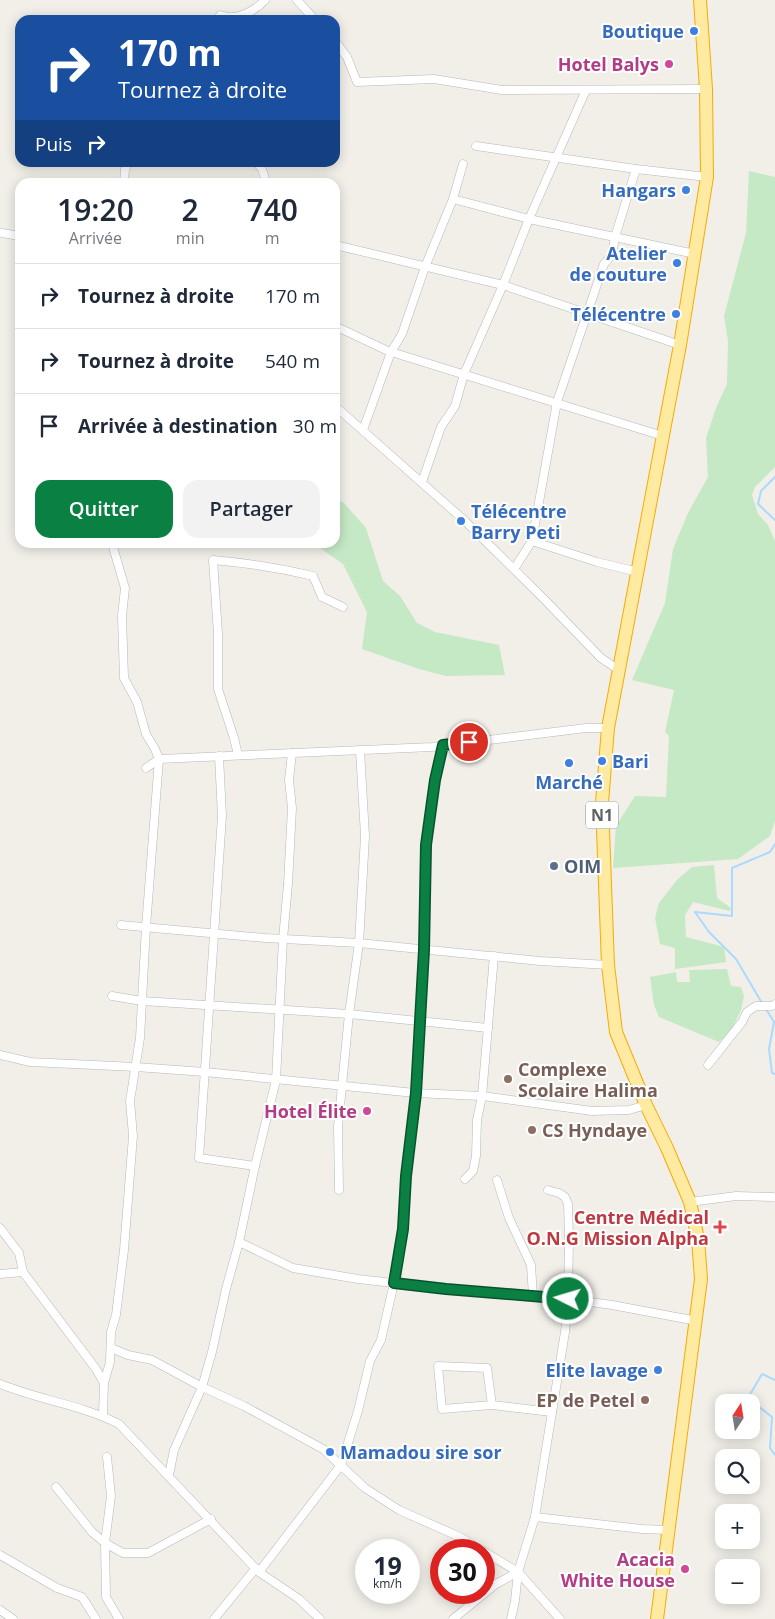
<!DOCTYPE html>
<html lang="fr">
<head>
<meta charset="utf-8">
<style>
	body { margin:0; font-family:"Open Sans",sans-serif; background:#f2f2f3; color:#1f2937; height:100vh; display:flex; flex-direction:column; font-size:19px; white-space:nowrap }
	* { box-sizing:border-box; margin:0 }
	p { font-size:16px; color:#747a83 }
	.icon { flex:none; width:28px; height:28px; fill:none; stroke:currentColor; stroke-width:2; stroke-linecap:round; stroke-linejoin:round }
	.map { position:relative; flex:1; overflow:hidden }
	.side { position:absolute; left:15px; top:178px; width:325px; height:370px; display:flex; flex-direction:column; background:#fff; border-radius:15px; box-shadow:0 2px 12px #0003 }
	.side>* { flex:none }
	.hud { position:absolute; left:15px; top:15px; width:325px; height:152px; border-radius:15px; box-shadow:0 2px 12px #0003; background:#1a4fa0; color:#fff; overflow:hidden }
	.needle { width:32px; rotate:12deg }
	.buttons { position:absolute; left:715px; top:1394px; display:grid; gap:10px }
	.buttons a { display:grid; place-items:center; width:45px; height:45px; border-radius:10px; background:#fff; box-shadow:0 2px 12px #0003; font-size:25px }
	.speed { position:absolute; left:355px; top:1539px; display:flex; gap:10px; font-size:25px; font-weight:700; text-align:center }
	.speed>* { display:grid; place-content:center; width:65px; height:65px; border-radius:50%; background:#fff; box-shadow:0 2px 12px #0003; line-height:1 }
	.speed small { font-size:12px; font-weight:400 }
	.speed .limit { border:8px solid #d22; background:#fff; color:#111 }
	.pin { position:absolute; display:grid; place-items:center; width:42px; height:42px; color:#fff; margin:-21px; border:2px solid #fff; border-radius:50%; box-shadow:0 1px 5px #0007 }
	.me { position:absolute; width:55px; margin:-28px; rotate:275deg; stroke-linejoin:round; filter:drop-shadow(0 0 4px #0008) }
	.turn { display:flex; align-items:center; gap:18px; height:105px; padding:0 20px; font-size:22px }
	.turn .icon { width:65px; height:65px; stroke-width:2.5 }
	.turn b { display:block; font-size:35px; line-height:42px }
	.then { display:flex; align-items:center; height:48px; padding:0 20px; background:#0003; gap:10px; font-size:19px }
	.eta { display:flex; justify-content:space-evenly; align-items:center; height:85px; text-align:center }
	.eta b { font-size:30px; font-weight:600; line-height:35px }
	.action { display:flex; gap:10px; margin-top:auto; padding:10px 20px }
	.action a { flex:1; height:58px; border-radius:15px; background:#0b8043; color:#fff; font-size:20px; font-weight:600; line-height:58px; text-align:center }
	.action a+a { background:#f2f2f3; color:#1f2937 }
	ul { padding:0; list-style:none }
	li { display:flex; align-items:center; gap:15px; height:65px; padding:0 20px; border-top:1px solid #e0e1e3 }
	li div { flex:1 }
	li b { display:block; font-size:19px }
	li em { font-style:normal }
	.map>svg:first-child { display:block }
	.green { fill:#c5e8c5 }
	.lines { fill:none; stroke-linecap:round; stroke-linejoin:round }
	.stream { stroke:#aadaff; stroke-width:2 }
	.minor-casing { stroke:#b5b8bc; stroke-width:9 }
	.trunk-casing { stroke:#f9ab00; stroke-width:14 }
	.minor { stroke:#fff; stroke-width:8 }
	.trunk { stroke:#feeaa1; stroke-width:12 }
	.route-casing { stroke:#07532c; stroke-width:12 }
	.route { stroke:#0b8043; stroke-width:9 }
	.shop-dot { fill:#3f7fe0; stroke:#fff; stroke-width:2 }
	.hotel-dot { fill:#d1479c; stroke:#fff; stroke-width:2 }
	.service-dot { fill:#5c6f8a; stroke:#fff; stroke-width:2 }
	.education-dot { fill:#8d6e63; stroke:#fff; stroke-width:2 }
	.health-dot { fill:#e0444e; stroke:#fff; stroke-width:2 }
	.labels { text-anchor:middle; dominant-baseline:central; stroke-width:4; stroke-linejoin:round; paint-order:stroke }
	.shield { fill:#fff; stroke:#8f9295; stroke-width:1 }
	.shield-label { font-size:16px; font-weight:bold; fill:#5f6368 }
	.shop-label { font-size:18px; font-weight:bold; fill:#366cbe; stroke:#fff; text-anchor:end }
	.hotel-label { font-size:18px; font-weight:bold; fill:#b23c85; stroke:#fff; text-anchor:end }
	.service-label { font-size:18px; font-weight:bold; fill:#4e5e75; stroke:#fff; text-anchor:start }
	.education-label { font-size:18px; font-weight:bold; fill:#785e54; stroke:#fff; text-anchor:start }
	.health-label { font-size:18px; font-weight:bold; fill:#be3a42; stroke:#fff; text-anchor:end }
</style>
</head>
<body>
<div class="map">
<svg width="775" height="1619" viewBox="0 0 775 1619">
	<rect width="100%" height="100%" fill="#f1efe8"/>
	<g class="green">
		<path d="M749,171L775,177V467L755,487L752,495L758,514L768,525L775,541V821L770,836L738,859L613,868L616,826L635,796L666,797L669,736L665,732L674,690L632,680L665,603L673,549L688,513L708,477L706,438L716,408L727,384L728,341L724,316L746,233Z"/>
		<path d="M335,500L343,502L366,528L383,581L400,596L417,623L435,632L499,645L505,675L446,676L419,669L362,649L367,612L343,564L313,543L335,542Z"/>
		<path d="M714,865L717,898L731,908L730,911L693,902L685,915L686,937L724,947L726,962L675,969V948L660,944L655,918L659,903L677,880L692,867Z"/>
		<path d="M727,969L731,986L741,987L744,996L741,1010L730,1033L719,1042L659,1017L654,1005L650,977L676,972L677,982H690L689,970Z"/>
	</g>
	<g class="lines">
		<g class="stream">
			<path d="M775,477L761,491L758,504L775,520"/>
			<path d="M762,1003L736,959L709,932L695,912L732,916V868L770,852L775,844"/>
			<path d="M766,1009L774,1022L769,1049L772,1073L775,1074"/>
			<path d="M775,1380L762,1374L748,1398L772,1417L770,1448L775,1455"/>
		</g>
		<defs>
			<g id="minor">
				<path d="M297,0L315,20"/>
				<path d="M220,15C223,16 228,18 232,17C243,17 258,8 265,0"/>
				<path d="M335,41L347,57L357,82L434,79L502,90L706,89"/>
				<path d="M476,146L636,169L707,177"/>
				<path d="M256,162L262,169L266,182"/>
				<path d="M124,182L125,170L128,162"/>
				<path d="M453,199L529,219L695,254"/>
				<path d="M2,233L20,236"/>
				<path d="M335,245L503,285L680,345"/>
				<path d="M335,326L388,351L663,436"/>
				<path d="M335,406L465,521L544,599L601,658L619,670"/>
				<path d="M363,430L391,352L402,334L425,267L453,199L463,164"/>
				<path d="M422,482L441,427L455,406L464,374L503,285L529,219L586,90"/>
				<path d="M532,541L597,562L638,572"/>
				<path d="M514,569L532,541L557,402L604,264L612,255L615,237L636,169"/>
				<path d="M238,755L234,738L218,689V634L213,560C247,563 280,568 313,576L322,597L343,607"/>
				<path d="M219,756L222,816L199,1158L255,1166"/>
				<path d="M146,768L159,759L432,747L586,728H608"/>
				<path d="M121,925L265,938L359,943L540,961L608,965"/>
				<path d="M112,996L142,1001L349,1014L488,1028"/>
				<path d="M0,1055L30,1062L136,1067L205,1072L415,1093L482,1096L592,1111L629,1110L646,1105"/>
				<path d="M708,1065L742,1022L747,1012L756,1006H772L775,1004"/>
				<path d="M465,1179L473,1171L476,1156L477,1120L482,1096L494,956"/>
				<path d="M497,1180L509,1218L531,1265L533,1296"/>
				<path d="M339,1190L338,1127L349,1014L359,943L365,836L360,750"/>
				<path d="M690,1202L736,1196L773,1197"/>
				<path d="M0,1228L19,1253L23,1272L96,1369L104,1383"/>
				<path d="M239,1242L293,1268L358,1279L446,1289L568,1299L612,1305L697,1321"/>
				<path d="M0,1274L23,1272"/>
				<path d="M111,1348L128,1355L152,1360L202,1387L244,1406L323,1449L365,1488L399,1510L460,1537L518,1572L560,1619"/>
				<path d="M0,1384C39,1400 82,1405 119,1424L259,1572L299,1599L320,1619"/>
				<path d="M492,1405L487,1368L438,1366L442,1409L492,1405L552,1412"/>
				<path d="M103,1416L104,1383L110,1362L111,1332L116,1315L124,1250L133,1136L130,1101L140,1038L146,927L159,759L155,749L146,734L137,702L124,678L122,616L125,588L113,547L115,542"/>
				<path d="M107,1457L111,1496L105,1543L106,1597L119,1619"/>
				<path d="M169,1475L174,1450L202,1387L212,1352L226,1289L239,1242L255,1166L276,1080L283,939L288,884L292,808L289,780L292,753"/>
				<path d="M56,1487L92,1532L105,1543L123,1553H148L211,1519"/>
				<path d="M535,1517L642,1529L668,1530"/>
				<path d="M0,1555L57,1588L82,1597L96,1619"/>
				<path d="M259,1572L341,1465L358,1411L370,1361L381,1340L394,1283L403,1229L406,1175L415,1093L424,949L426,845L435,780L443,745"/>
				<path d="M0,1610L13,1619"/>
				<path d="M214,1619L256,1568"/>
				<path d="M453,1619L496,1584L518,1572"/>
				<path d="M511,1619L515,1601L518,1572L535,1517L565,1332L568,1299L569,1238L568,1204L565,1197L559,1193L548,1190"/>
			</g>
			<path id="trunk" d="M657,1619L701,1279L698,1239L690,1202L667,1148L646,1105L616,1032L608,965L602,803L608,728L680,345L707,177L706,89L700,0"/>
		</defs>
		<use href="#minor" class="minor-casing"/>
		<use href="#trunk" class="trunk-casing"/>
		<use href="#minor" class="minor"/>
		<use href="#trunk" class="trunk"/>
	</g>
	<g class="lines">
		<defs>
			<path id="route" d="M469,742L443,745L435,780L426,845L424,950L416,1093L406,1176L403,1229L394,1283L446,1289L568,1299"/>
		</defs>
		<use href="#route" class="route-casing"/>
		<use href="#route" class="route"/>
	</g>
	<g class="shop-dot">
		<circle cx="694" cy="31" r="5"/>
		<circle cx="686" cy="190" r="5"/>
		<circle cx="677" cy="263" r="5"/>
		<circle cx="676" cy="314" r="5"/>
		<circle cx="461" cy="521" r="5"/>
		<circle cx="602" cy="761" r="5"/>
		<circle cx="569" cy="763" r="5"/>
		<circle cx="658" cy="1370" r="5"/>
		<circle cx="330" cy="1452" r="5"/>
	</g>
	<g class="hotel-dot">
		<circle cx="669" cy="64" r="5"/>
		<circle cx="367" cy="1111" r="5"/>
		<circle cx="685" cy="1569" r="5"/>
	</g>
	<circle class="service-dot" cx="554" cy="866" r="5"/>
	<g class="education-dot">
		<circle cx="508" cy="1079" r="5"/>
		<circle cx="532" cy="1130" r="5"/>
		<circle cx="645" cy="1400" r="5"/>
	</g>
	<path class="health-dot" d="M717.5 1219.5h5v5h5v5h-5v5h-5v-5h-5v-5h5z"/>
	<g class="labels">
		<rect class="shield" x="586" y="801.5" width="32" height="27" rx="4"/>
		<g class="shield-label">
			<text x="602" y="815">N1</text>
		</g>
		<g class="shop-label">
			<text x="684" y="31">Boutique</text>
			<text x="676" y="190">Hangars</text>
			<text x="667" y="253">Atelier<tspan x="667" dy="21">de couture</tspan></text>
			<text x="666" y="314">Télécentre</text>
			<text x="471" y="511" text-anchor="start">Télécentre<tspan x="471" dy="21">Barry Peti</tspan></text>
			<text x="612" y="761" text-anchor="start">Bari</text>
			<text x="569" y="782" text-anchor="middle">Marché</text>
			<text x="648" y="1370">Elite lavage</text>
			<text x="340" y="1452" text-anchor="start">Mamadou sire sor</text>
		</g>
		<g class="hotel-label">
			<text x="659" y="64">Hotel Balys</text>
			<text x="357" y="1111">Hotel Élite</text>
			<text x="675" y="1559">Acacia<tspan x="675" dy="21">White House</tspan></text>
		</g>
		<g class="service-label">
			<text x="564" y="866">OIM</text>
		</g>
		<g class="education-label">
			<text x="518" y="1069">Complexe<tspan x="518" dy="21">Scolaire Halima</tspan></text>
			<text x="542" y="1130">CS Hyndaye</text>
			<text x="635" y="1400" text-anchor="end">EP de Petel</text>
		</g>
		<g class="health-label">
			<text x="709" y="1217">Centre Médical<tspan x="709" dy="21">O.N.G Mission Alpha</tspan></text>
		</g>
	</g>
</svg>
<div class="buttons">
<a><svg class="needle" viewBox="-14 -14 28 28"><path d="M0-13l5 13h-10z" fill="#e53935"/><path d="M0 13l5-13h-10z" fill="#747a83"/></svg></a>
<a><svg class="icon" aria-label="search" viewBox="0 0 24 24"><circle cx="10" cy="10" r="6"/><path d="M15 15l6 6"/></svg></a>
<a>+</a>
<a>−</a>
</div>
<div class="speed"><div>19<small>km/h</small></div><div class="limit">30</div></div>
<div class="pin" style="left:469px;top:742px;background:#d93025"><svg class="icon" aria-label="arrive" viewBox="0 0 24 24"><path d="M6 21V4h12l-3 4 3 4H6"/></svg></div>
<svg class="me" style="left:568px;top:1299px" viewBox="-20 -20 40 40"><circle r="17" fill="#0b8043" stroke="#fff" stroke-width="3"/><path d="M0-11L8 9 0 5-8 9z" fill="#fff"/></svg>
<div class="hud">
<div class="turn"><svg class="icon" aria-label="right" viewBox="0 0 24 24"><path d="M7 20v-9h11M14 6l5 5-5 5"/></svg><div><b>170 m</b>Tournez à droite</div></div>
<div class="then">Puis<svg class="icon" aria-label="right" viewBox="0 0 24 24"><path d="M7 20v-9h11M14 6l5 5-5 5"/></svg></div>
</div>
<section class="side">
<div class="eta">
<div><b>19:20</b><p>Arrivée</p></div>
<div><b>2</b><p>min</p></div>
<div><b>740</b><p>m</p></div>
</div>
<ul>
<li><svg class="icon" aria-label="right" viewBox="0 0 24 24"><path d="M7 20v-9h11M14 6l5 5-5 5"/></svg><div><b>Tournez à droite</b></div><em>170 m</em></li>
<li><svg class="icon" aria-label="right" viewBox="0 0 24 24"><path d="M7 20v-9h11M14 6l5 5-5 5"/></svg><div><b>Tournez à droite</b></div><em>540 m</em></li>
<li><svg class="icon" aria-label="arrive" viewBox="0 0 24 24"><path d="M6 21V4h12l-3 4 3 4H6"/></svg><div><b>Arrivée à destination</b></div><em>30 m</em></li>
</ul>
<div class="action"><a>Quitter</a><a>Partager</a></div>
</section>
</div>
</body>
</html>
